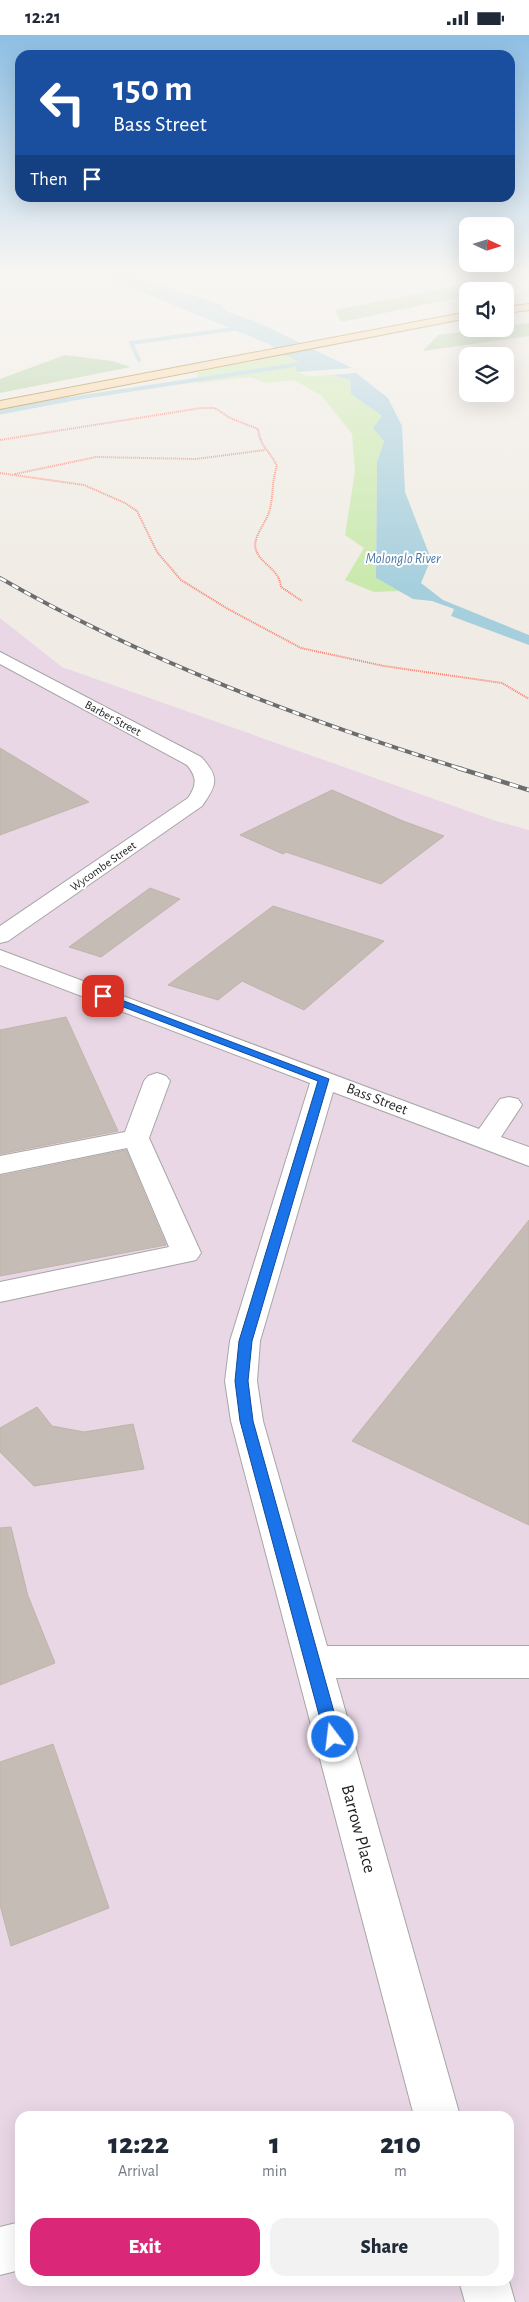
<!DOCTYPE html>
<html lang="en">
<head>
<meta charset="utf-8">
<style>
	body { margin:0; font-family:"Alegreya Sans",sans-serif; background:#f2f2f3; color:#1f2937; height:100vh; display:flex; flex-direction:column; font-size:19px; white-space:nowrap }
	* { box-sizing:border-box; margin:0 }
	p { font-size:16px; color:#747a83 }
	.icon { flex:none; width:28px; height:28px; fill:none; stroke:currentColor; stroke-width:2; stroke-linecap:round; stroke-linejoin:round }
	.map { position:relative; flex:1; overflow:hidden }
	.drawer { position:absolute; left:15px; top:2076px; width:499px; height:175px; display:flex; flex-direction:column; background:#fff; border-radius:15px; box-shadow:0 5px 20px #0002 }
	.drawer>* { flex:none }
	.hud { position:absolute; left:15px; top:15px; width:500px; height:152px; border-radius:15px; box-shadow:0 5px 20px #0002; background:#1a4fa0; color:#fff; overflow:hidden }
	.needle { width:32px; rotate:94deg }
	.controls { position:absolute; left:459px; top:182px; display:grid; gap:10px }
	.controls a { display:grid; place-items:center; width:55px; height:55px; border-radius:10px; background:#fff; box-shadow:0 5px 20px #0002; font-size:25px }
	.pin { position:absolute; display:grid; place-items:center; width:42px; height:42px; color:#fff; margin:-21px; border-radius:10px; box-shadow:0 2px 8px #0006 }
	.me { position:absolute; width:55px; margin:-28px; rotate:345deg; stroke-linejoin:round; filter:drop-shadow(0 0 4px #0008) }
	.turn { display:flex; align-items:center; gap:18px; height:105px; padding:0 15px; font-size:22px }
	.turn .icon { width:65px; height:65px; stroke-width:2.5 }
	.turn b { display:block; font-size:35px; line-height:42px }
	.then { display:flex; align-items:center; height:48px; padding:0 15px; background:#0003; gap:10px; font-size:19px }
	.eta { display:flex; justify-content:space-evenly; align-items:center; height:85px; text-align:center }
	.eta b { font-size:30px; font-weight:800; line-height:35px }
	.primary-button { display:flex; gap:10px; margin-top:auto; padding:10px 15px }
	.primary-button a { flex:1; height:58px; border-radius:15px; background:#db2777; color:#fff; font-size:20px; font-weight:800; line-height:58px; text-align:center }
	.primary-button a+a { background:#f2f2f3; color:#1f2937 }
	.status { display:flex; justify-content:space-between; align-items:center; height:35px; padding:0 25px; background:#fff; direction:ltr }
	.status svg { height:14px; fill:currentColor }
	.map>svg:first-child { display:block }
	.industrial { fill:#e9d7e5; fill-rule:evenodd }
	.grass { fill:#c9e9ac }
	.forest { fill:#a9ce9b }
	.water { fill:#a6cfdd }
	.lines { fill:none; stroke-linecap:round; stroke-linejoin:round }
	.stream-far1 { stroke:#a6cfdd; stroke-width:4 }
	.stream { stroke:#a6cfdd; stroke-width:5 }
	.building { fill:#c4bcb5; stroke:#c1b4a8 }
	.minor-casing { stroke:#a6a6a6; stroke-width:2 }
	.major-casing { stroke:#986a02; stroke-width:2 }
	.path { stroke:#f87f6e; stroke-width:2; stroke-dasharray:1 1; stroke-linecap:butt }
	.minor { fill:#fff; fill-rule:evenodd }
	.major { fill:#fbd59f; fill-rule:evenodd }
	.rail-far1-casing { stroke:#6d6d6d; stroke-width:4 }
	.rail-casing { stroke:#6d6d6d; stroke-width:4.5 }
	.rail-far1 { stroke:#fff; stroke-width:2.5; stroke-dasharray:7; stroke-linecap:butt }
	.rail { stroke:#fff; stroke-width:3; stroke-dasharray:9; stroke-linecap:butt }
	.route { fill:#1a73e8; stroke:#114b97 }
	.labels { text-anchor:middle; dominant-baseline:central; stroke-width:4; stroke-linejoin:round; paint-order:stroke }
	.far-street-label { font-size:12px; fill:#1f1f1f; stroke:#fff }
	.far-water-label { font-size:14px; font-style:italic; fill:#4976a6; stroke:#fff }
	.street-label { font-size:15px; fill:#1f1f1f; stroke:#fff }
	.near-street-label { font-size:18px; fill:#1f1f1f; stroke:#fff }
</style>
</head>
<body>
<div class="status"><b>12:21</b><svg viewBox="0 0 49 12"><path d="M0 12V9h3v3zM5 12V6h3v6zM10 12V3h3v9zM15 12V0h3v12zM26 1h20v11H26zM47 4h2v5h-2z"/></svg></div>
<div class="map">
<svg width="529" height="2267" viewBox="0 0 529 2267">
	<rect width="100%" height="100%" fill="#f0ece5"/>
	<path class="industrial" d="M0,583L62,632L496,786L529,795V2267H0ZM20,2081H509V2246H20Z"/>
	<path class="grass" d="M285,320L303,328L295,331L298,337L307,341L332,340L350,345L351,359L382,381L384,405L377,427L376,543L399,556L374,557L345,545L364,513L345,500L355,437L352,399L322,361L294,345L266,348L250,342L198,348L197,337Z"/>
	<g class="forest">
		<path d="M463,250L488,256H468L467,261L341,287L335,275Z"/>
		<path d="M529,288V301L423,316L438,300L488,294H505V291Z"/>
		<path d="M65,320L112,326L131,332L0,358V344Z"/>
	</g>
	<g class="water">
		<path d="M90,236H120L123,239L220,269L228,277L257,287L352,333L297,337L295,331L302,328L285,320L269,309Z"/>
		<path d="M356,338L388,363L402,391L405,457L431,524L421,548L443,565L529,600V610L451,581L454,574L432,566L413,564L376,543L377,427L384,406L373,393L382,381L351,359L350,345L332,340Z"/>
	</g>
	<g class="lines">
		<g class="stream-far1">
			<path d="M139,325L131,308L233,294L244,289"/>
			<path d="M63,365L307,328"/>
		</g>
		<path class="stream" d="M0,377L69,364"/>
	</g>
	<g class="building">
		<path d="M0,713L89,767L0,800Z"/>
		<path d="M332,755L403,786L444,801L381,849L286,817L283,819L240,800Z"/>
		<path d="M150,853L180,864L101,922L69,912Z"/>
		<path d="M273,871L384,906L304,975L242,946L218,965L168,950Z"/>
		<path d="M66,982L118,1096L0,1119V995Z"/>
		<path d="M126,1115L166,1210L0,1241V1141Z"/>
		<path d="M529,1185V1490L352,1406Z"/>
		<path d="M37,1372L52,1391L84,1397L133,1389L144,1434L34,1451L0,1417V1393Z"/>
		<path d="M11,1492L28,1561L55,1628L0,1650V1493Z"/>
		<path d="M53,1709L109,1873L11,1911L0,1870V1727Z"/>
	</g>
	<g class="lines">
		<defs>
			<g id="minor">
				<path d="M0,617L201,722C220,742 217,750 202,771L8,906L0,908V891L188,763C197,750 197,742 187,730L0,629Z"/>
				<path d="M0,915L479,1094L500,1064L509,1062L518,1064L522,1070L501,1102L529,1112V1131L333,1057L260,1306L257,1346L263,1386L327,1611H529V1643H336L460,2081H414L231,1386L225,1346L230,1306L310,1048L0,930Z"/>
				<path d="M157,1038L166,1041L170,1046L149,1103L201,1218L196,1225L0,1267V1247L169,1212L127,1113L0,1139V1121L125,1097L144,1046L148,1041Z"/>
				<path d="M20,2187V2235L0,2240V2192Z"/>
				<path d="M459,2246H509L515,2267H465Z"/>
			</g>
			<g id="major">
				<path d="M529,269V275L505,278V272Z"/>
				<path d="M468,277V283L0,374V366Z"/>
			</g>
		</defs>
		<use href="#minor" class="minor-casing"/>
		<use href="#major" class="major-casing"/>
		<g class="path">
			<path d="M0,405L201,373H215L230,383L258,394C261,414 269,414 277,431C271,447 274,465 268,480C264,490 252,504 256,515C262,531 279,533 281,552L302,566"/>
			<path d="M0,438L84,450L125,468L137,476L157,517L181,545L228,574L301,613L384,631L502,648L529,664"/>
			<path d="M15,439L96,422L196,424L265,415"/>
		</g>
		<use href="#minor" class="minor"/>
		<use href="#major" class="major"/>
		<defs>
			<path id="rail-far1" d="M0,543C143,625 304,685 462,734"/>
			<path id="rail" d="M458,733L529,755"/>
		</defs>
		<use href="#rail-far1" class="rail-far1-casing"/>
		<use href="#rail" class="rail-casing"/>
		<use href="#rail-far1" class="rail-far1"/>
		<use href="#rail" class="rail"/>
	</g>
	<linearGradient id="sky" x2="0" y2="1"><stop stop-color="#8dbfe4"/><stop offset="0.43" stop-color="#f8f6f3"/><stop offset="1" stop-color="#f8f6f3" stop-opacity="0"/></linearGradient>
	<rect width="529" height="553" fill="url(#sky)"/>
	<path class="route" d="M103,958L329,1044L252,1306L248,1346L253,1386L341,1702L338,1707L333,1709L327,1707L325,1702L240,1386L235,1346L239,1306L318,1046L100,963V959Z"/>
	<g class="labels">
		<g class="far-street-label">
			<text transform="translate(113 683) rotate(28)">Barber Street</text>
			<text transform="translate(103 831) rotate(-35)">Wycombe Street</text>
		</g>
		<g class="far-water-label">
			<text x="403" y="524">Molonglo River</text>
		</g>
		<g class="street-label">
			<text transform="translate(377 1064) rotate(21)">Bass Street</text>
		</g>
		<g class="near-street-label">
			<text transform="translate(358 1794) rotate(75)">Barrow Place</text>
		</g>
	</g>
</svg>
<div class="controls">
<a><svg class="needle" viewBox="-14 -14 28 28"><path d="M0-13l5 13h-10z" fill="#e53935"/><path d="M0 13l5-13h-10z" fill="#747a83"/></svg></a>
<a><svg class="icon" aria-label="sound" viewBox="0 0 24 24"><path d="M4 9h4l5-4v14l-5-4H4zM17 9q2 3 0 6"/></svg></a>
<a><svg class="icon" aria-label="layers" viewBox="0 0 24 24"><path d="M12 4l9 5-9 5-9-5zM3 14l9 5 9-5"/></svg></a>
</div>
<div class="pin" style="left:103px;top:961px;background:#d93025"><svg class="icon" aria-label="arrive" viewBox="0 0 24 24"><path d="M6 21V4h12l-3 4 3 4H6"/></svg></div>
<svg class="me" style="left:333px;top:1702px" viewBox="-20 -20 40 40"><circle r="17" fill="#1a73e8" stroke="#fff" stroke-width="3"/><path d="M0-11L8 9 0 5-8 9z" fill="#fff"/></svg>
<div class="hud">
<div class="turn"><svg class="icon" aria-label="left" viewBox="0 0 24 24"><path d="M17 20v-9H6M10 6l-5 5 5 5"/></svg><div><b>150 m</b>Bass Street</div></div>
<div class="then">Then<svg class="icon" aria-label="arrive" viewBox="0 0 24 24"><path d="M6 21V4h12l-3 4 3 4H6"/></svg></div>
</div>
<section class="drawer">
<div class="eta">
<div><b>12:22</b><p>Arrival</p></div>
<div><b>1</b><p>min</p></div>
<div><b>210</b><p>m</p></div>
</div>
<div class="primary-button"><a>Exit</a><a>Share</a></div>
</section>
</div>
</body>
</html>
